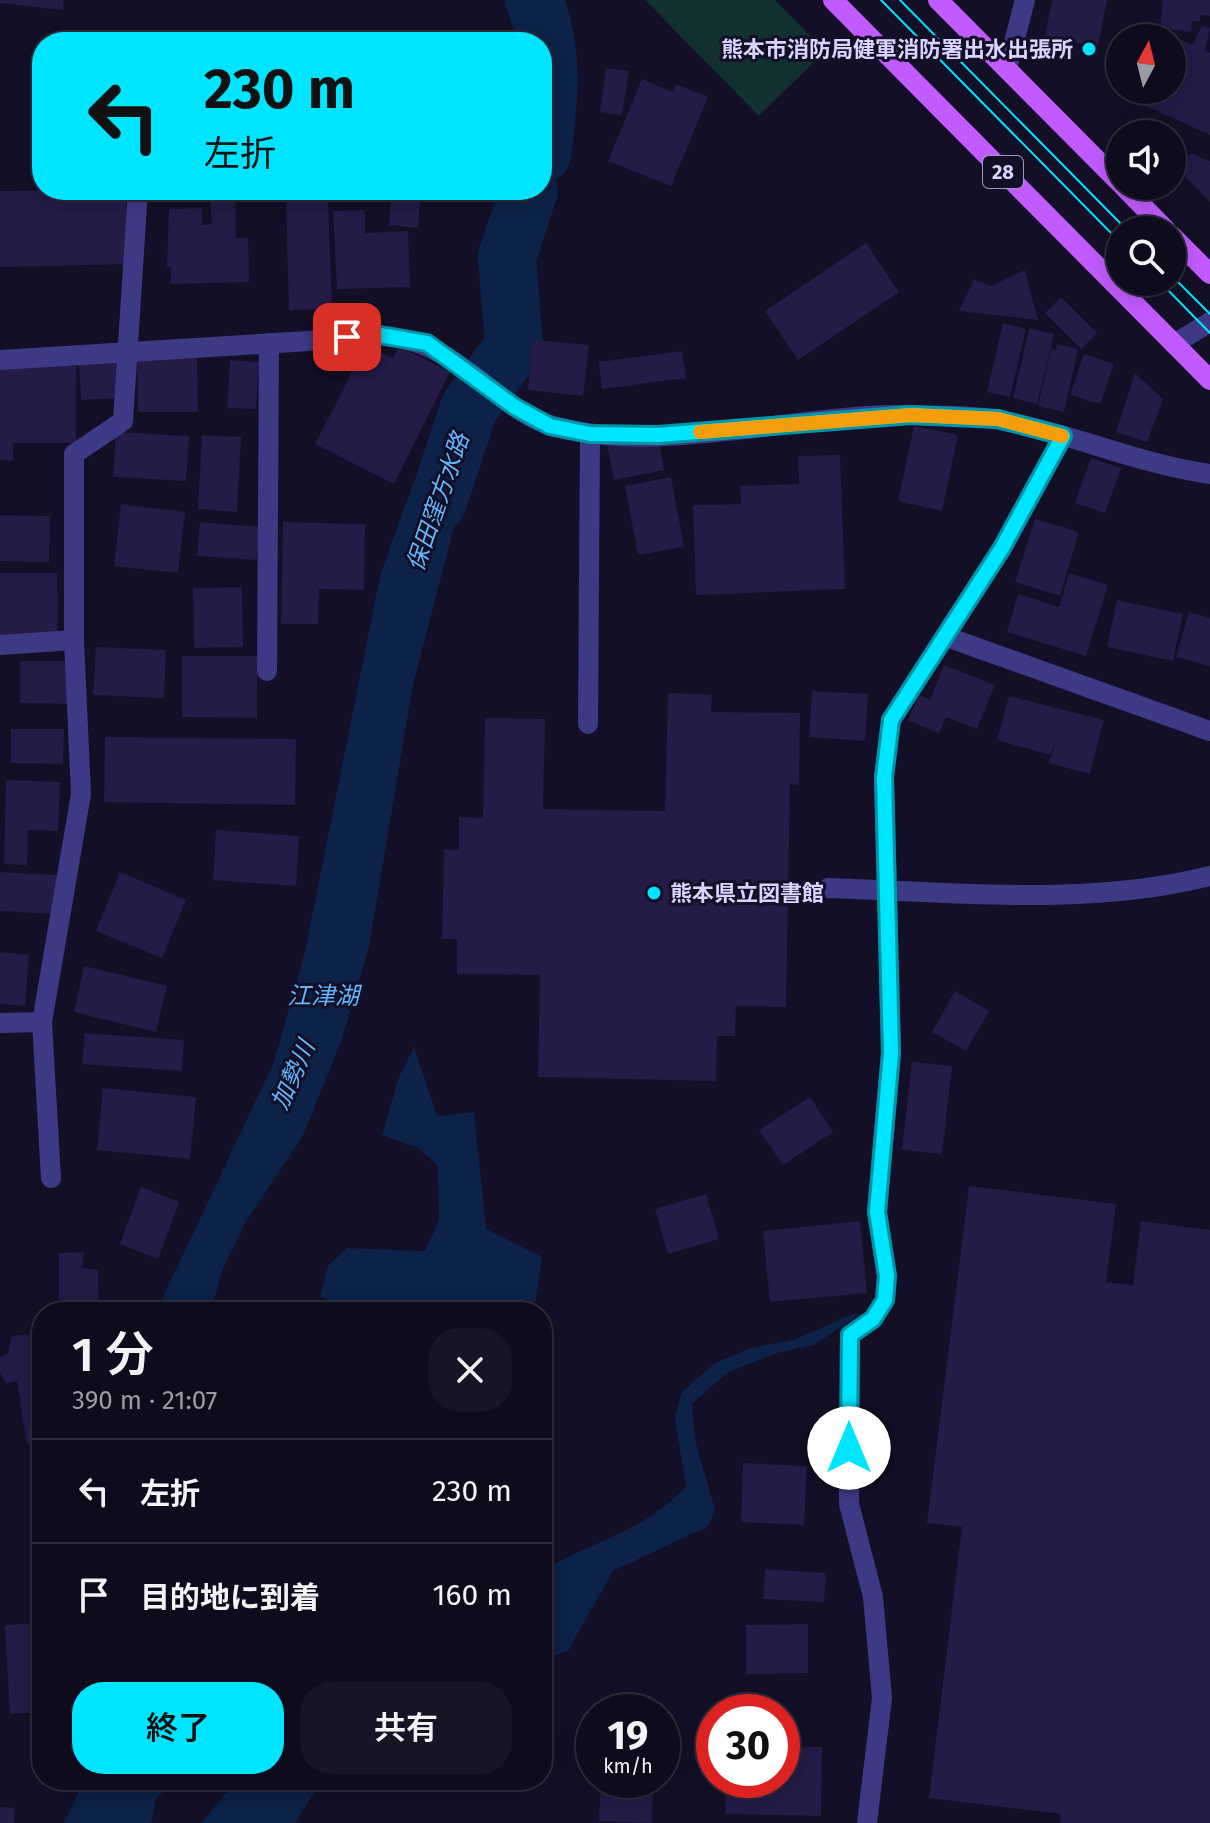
<!DOCTYPE html>
<html lang="ja">
<head>
<meta charset="utf-8">
<style>
	body { margin:0; font-family:"Fira Sans","Noto Sans JP",sans-serif; background:#171425; color:#f1f3f6; height:100vh; display:flex; flex-direction:column; font-size:30px; white-space:nowrap }
	* { box-sizing:border-box; margin:0 }
	p { font-size:26px; color:#9b9ba3 }
	.icon { flex:none; width:44px; height:44px; fill:none; stroke:currentColor; stroke-width:2; stroke-linecap:round; stroke-linejoin:round }
	.map { position:relative; flex:1; overflow:hidden }
	.sheet { position:absolute; left:32px; top:1302px; width:520px; height:488px; display:flex; flex-direction:column; background:#0e0b1c; border-radius:32px; box-shadow:0 4px 20px #0003,0 0 0 2px #2e2b3b }
	.sheet>* { flex:none }
	.guide { position:absolute; left:32px; top:32px; width:520px; height:168px; border-radius:32px; box-shadow:0 4px 20px #0003,0 0 0 2px #2e2b3b; background:#00e5ff; color:#111; overflow:hidden }
	.needle { width:52px; rotate:7deg }
	.buttons { position:absolute; left:1106px; top:24px; display:grid; gap:16px }
	.buttons a { display:grid; place-items:center; width:80px; height:80px; border-radius:50%; background:#0e0b1c; box-shadow:0 4px 20px #0003,0 0 0 2px #2e2b3b; font-size:40px }
	.speed { position:absolute; left:576px; top:1694px; display:flex; gap:16px; font-size:40px; font-weight:700; text-align:center }
	.speed>* { display:grid; place-content:center; width:104px; height:104px; border-radius:50%; background:#0e0b1c; box-shadow:0 4px 20px #0003,0 0 0 2px #2e2b3b; line-height:1 }
	.speed small { font-size:20px; font-weight:400 }
	.speed .limit { border:12px solid #d22; background:#fff; color:#111 }
	.pin { position:absolute; display:grid; place-items:center; width:68px; height:68px; color:#fff; margin:-34px; border-radius:16px; box-shadow:0 4px 12px #0006 }
	.me { position:absolute; width:88px; margin:-44px; rotate:0deg; stroke-linejoin:round; filter:drop-shadow(0 0 6px #0008) }
	.turn { display:flex; align-items:center; gap:28px; height:168px; padding:0 40px; font-size:36px }
	.turn .icon { width:104px; height:104px; stroke-width:2.5 }
	.turn b { display:block; font-size:56px; line-height:68px }
	.round { display:grid; place-items:center; flex:none; width:84px; height:84px; border-radius:32px; background:#171425 }
	.overview { display:flex; align-items:center; justify-content:space-between; height:136px; padding:0 40px }
	h1 { font-size:48px; font-weight:600; line-height:60px }
	.action { display:flex; gap:16px; margin-top:auto; padding:16px 40px }
	.action a { flex:1; height:92px; border-radius:32px; background:#00e5ff; color:#111; font-size:32px; font-weight:600; line-height:92px; text-align:center }
	.action a+a { background:#171425; color:#f1f3f6 }
	ul { padding:0; list-style:none }
	li { display:flex; align-items:center; gap:24px; height:104px; padding:0 40px; border-top:2px solid #2e2b3b }
	li div { flex:1 }
	li b { display:block; font-size:30px }
	li em { font-style:normal }
	.map>svg:first-child { display:block }
	.green { fill:#12302f }
	.water { fill:#0c2248 }
	.lines { fill:none; stroke-linecap:round; stroke-linejoin:round }
	.river { stroke:#0c2248; stroke-width:58 }
	.building { fill:#241b47 }
	.minor { stroke:#3d3a85; stroke-width:20 }
	.major { stroke:#c25bff; stroke-width:20 }
	.tram { stroke:#00e5ff; stroke-width:2 }
	.route-casing { stroke:#0095a6; stroke-width:20 }
	.route { stroke:#00e5ff; stroke-width:14 }
	.slow { stroke:#f59e0b; stroke-width:14 }
	.poi-dot { fill:#00e5ff; stroke:#130f26; stroke-width:3 }
	.labels { text-anchor:middle; dominant-baseline:central; stroke-width:6; stroke-linejoin:round; paint-order:stroke }
	.shield { fill:#130f26; stroke:#9e99be; stroke-width:2 }
	.shield-label { font-size:20px; font-weight:bold; fill:#d9d4ff }
	.poi-label { font-size:22px; font-weight:bold; fill:#d9d4ff; stroke:#130f26; text-anchor:end }
	.water-label { font-size:24px; font-style:italic; fill:#62b6ff; stroke:#130f26 }
</style>
</head>
<body>
<div class="map">
<svg width="1210" height="1823" viewBox="0 0 1210 1823">
	<rect width="100%" height="100%" fill="#130f26"/>
	<path class="green" d="M645,0H775L825,51L759,116Z"/>
	<g class="water">
		<path d="M474,414L464,490L413,684L369,947L341,1042L303,1135L245,1223L223,1268L211,1312H156L274,1062L305,951L380,576L412,486Z"/>
		<path d="M414,1047L437,1116L474,1112L486,1229L542,1257L534,1312H340L320,1296L328,1266L347,1248L425,1251L439,1220L438,1166L418,1148L382,1135L399,1077Z"/>
		<path d="M853,1314H861L814,1345L780,1352L728,1372L692,1404L695,1440L715,1510L709,1526L613,1571L568,1651L542,1660V1571C596,1539 638,1535 686,1487L675,1418L682,1392L715,1363L750,1348L793,1340Z"/>
		<path d="M85,1780H176L156,1798L151,1823H64Z"/>
		<path d="M261,1780H322L295,1823H201L226,1793Z"/>
	</g>
	<g class="lines">
		<g class="river">
			<path d="M534,0C555,49 549,103 542,155"/>
			<path d="M438,502L469,408L514,346L507,257L529,190"/>
		</g>
	</g>
	<g class="building">
		<path d="M0,0H64L63,10L0,3Z"/>
		<path d="M1052,0H1107L1098,47L1045,37Z"/>
		<path d="M1163,0H1210V16L1200,15V22L1192,21L1191,32L1160,28Z"/>
		<path d="M1202,25L1210,28L1205,50L1210,53V135L1137,102L1143,90H1172V38H1166L1168,34L1193,45Z"/>
		<path d="M179,31L240,40V42H177Z"/>
		<path d="M606,68L629,71L622,115L600,112Z"/>
		<path d="M642,79L673,92L676,84L708,97L671,186L608,161Z"/>
		<path d="M1191,153L1210,161V202L1178,169Z"/>
		<path d="M126,190L129,264L0,267V191Z"/>
		<path d="M392,190H421L418,228L389,225Z"/>
		<path d="M235,199L236,238H248L249,282L171,284V267H167L169,209L202,208V225L212,224L210,200Z"/>
		<path d="M328,199L332,309L289,310L286,200Z"/>
		<path d="M365,210V233L408,231L410,287L337,289L333,211Z"/>
		<path d="M866,243L899,292L798,360L765,311Z"/>
		<path d="M1025,270L1038,320L959,311L974,279L991,286Z"/>
		<path d="M1061,297L1097,333L1081,349L1045,313Z"/>
		<path d="M1003,323L1026,329L1010,397L987,392Z"/>
		<path d="M1029,328L1054,334L1037,404L1013,398Z"/>
		<path d="M533,340L589,345L583,396L528,390Z"/>
		<path d="M1057,344L1078,349L1064,412L1038,406L1051,349L1056,350Z"/>
		<path d="M366,345L393,358L399,346L450,372L394,484L315,444Z"/>
		<path d="M682,351L686,378L602,389L599,362Z"/>
		<path d="M1084,354L1114,364L1100,404L1070,395Z"/>
		<path d="M197,358L198,412H138L137,359Z"/>
		<path d="M120,360L121,398L81,400L79,362Z"/>
		<path d="M230,360L259,362L256,409L227,408Z"/>
		<path d="M0,365L76,366V443H13V461L0,460Z"/>
		<path d="M1135,373L1163,399L1147,442L1116,432Z"/>
		<path d="M914,426L958,435L942,511L898,501Z"/>
		<path d="M116,432L189,436L186,481L113,477Z"/>
		<path d="M202,435L241,437L237,512L198,509Z"/>
		<path d="M658,435L664,470L614,480L607,445Z"/>
		<path d="M840,455L845,589L696,595L693,505L741,504L740,486L799,484L798,456Z"/>
		<path d="M1091,458L1121,468L1105,513L1075,503Z"/>
		<path d="M671,477L684,547L638,555L625,486Z"/>
		<path d="M121,504L185,512L178,573L114,566Z"/>
		<path d="M0,515L50,516L49,562L0,561Z"/>
		<path d="M1035,519L1079,532L1060,596L1015,582Z"/>
		<path d="M200,522L259,527L257,560L197,556Z"/>
		<path d="M283,522L365,524L364,590L319,589L318,624H281Z"/>
		<path d="M0,573H57L58,639L0,640Z"/>
		<path d="M1069,573L1108,585L1086,656L1007,632L1018,594L1059,607Z"/>
		<path d="M242,587L243,647L194,648L193,588Z"/>
		<path d="M1117,600L1183,614L1173,661L1107,647Z"/>
		<path d="M1189,612L1210,618V666L1176,657Z"/>
		<path d="M96,647L166,650L164,698L93,695Z"/>
		<path d="M182,656H257V718L182,717Z"/>
		<path d="M20,661H73V704L20,703Z"/>
		<path d="M944,665L995,685L977,729L946,717L939,733L908,720L919,695L930,700Z"/>
		<path d="M812,691L868,694L865,741L809,737Z"/>
		<path d="M668,693L712,695L711,712L800,713L799,785L790,784L786,1007L736,1006L735,1036H717L716,1081L538,1077L540,975L457,974V939H442L444,849L459,850V817L483,818L485,718L545,719L543,809L665,811Z"/>
		<path d="M1009,696L1104,720L1090,774L1049,763L1056,739L1050,755L997,740Z"/>
		<path d="M11,729H64L63,764L11,763Z"/>
		<path d="M105,737L296,739L295,805L104,802Z"/>
		<path d="M6,780L60,782L58,831L28,830L27,865L4,864Z"/>
		<path d="M216,830L299,836L296,886L213,880Z"/>
		<path d="M0,872L59,875L57,914L0,911Z"/>
		<path d="M120,872L186,900L162,958L96,931Z"/>
		<path d="M0,952L29,955L25,1006L0,1004Z"/>
		<path d="M84,966L167,986L156,1032L74,1012Z"/>
		<path d="M955,991L989,1011L966,1051L932,1032Z"/>
		<path d="M85,1033L184,1040L182,1071L82,1064Z"/>
		<path d="M912,1062L952,1066L942,1154L902,1150Z"/>
		<path d="M103,1088L196,1097L190,1159L97,1150Z"/>
		<path d="M810,1097L833,1132L783,1165L759,1130Z"/>
		<path d="M969,1186L1116,1204L1106,1282L1133,1285L1141,1221L1210,1230V1823H1060L1061,1814L929,1798L962,1527L927,1523Z"/>
		<path d="M141,1187L179,1202L158,1259L120,1244Z"/>
		<path d="M706,1194L719,1239L668,1254L655,1209Z"/>
		<path d="M860,1221L867,1293L770,1302L763,1231Z"/>
		<path d="M84,1252L82,1268L98,1270L99,1312L59,1311V1253Z"/>
		<path d="M42,1333V1443L27,1445L17,1381L6,1383L0,1373V1357L8,1353L12,1336Z"/>
		<path d="M743,1463L807,1466L804,1525L741,1522Z"/>
		<path d="M765,1569L826,1573L824,1602L763,1599Z"/>
		<path d="M42,1623V1712L10,1714L5,1625Z"/>
		<path d="M808,1624V1673L746,1674V1625Z"/>
		<path d="M620,1703L655,1706L654,1712H619Z"/>
		<rect x="725" y="1705" width="54" height="7"/>
		<path d="M782,1746L822,1747L821,1816L725,1814L726,1780H782Z"/>
		<path d="M601,1780H653L652,1823L599,1821Z"/>
		<path d="M0,1807L15,1808L14,1823H0Z"/>
	</g>
	<g class="lines">
		<g class="minor">
			<path d="M1007,69L1025,0"/>
			<path d="M1174,344L1210,322"/>
			<path d="M0,360L325,340C403,328 431,341 491,389C509,403 530,420 553,426C660,456 803,412 914,415C942,416 972,415 999,420C1071,433 1138,464 1210,474"/>
			<path d="M947,637L1210,731"/>
			<path d="M0,645L74,640"/>
			<path d="M267,671L269,343"/>
			<path d="M588,724L590,434"/>
			<path d="M828,888C953,892 1087,907 1210,876"/>
			<path d="M0,1023L42,1022"/>
			<path d="M51,1178L42,1022L81,794L74,640V454L123,421L138,190"/>
			<path d="M867,1823L882,1698L873,1597L849,1504L850,1335L873,1319L885,1300L887,1276L877,1212L891,1053L884,777L891,720L1002,548L1063,436"/>
		</g>
		<g class="major">
			<path d="M833,0L1210,380"/>
			<path d="M938,0L1120,183"/>
			<path d="M1123,186L1166,230"/>
			<path d="M1172,236L1210,274"/>
		</g>
		<g class="tram">
			<path d="M881,0L1120,242"/>
			<path d="M900,0L1127,230"/>
			<path d="M1172,276L1210,314"/>
			<path d="M1160,282L1210,333"/>
		</g>
	</g>
	<g class="lines">
		<defs>
			<path id="route" d="M347,337L368,333L427,343L515,407L550,426L590,434L658,435L911,415L998,419L1063,436L1002,548L891,720L884,777L891,1053L877,1212L887,1276L885,1300L873,1319L850,1335L849,1448"/>
		</defs>
		<use href="#route" class="route-casing"/>
		<use href="#route" class="route"/>
		<path class="slow" d="M700,432L911,415L998,419L1062,436"/>
	</g>
	<g class="poi-dot">
		<circle cx="1089" cy="49" r="8"/>
		<circle cx="654" cy="893" r="8"/>
	</g>
	<g class="labels">
		<rect class="shield" x="983" y="156" width="40" height="32" rx="6"/>
		<g class="shield-label">
			<text x="1003" y="172">28</text>
		</g>
		<g class="poi-label">
			<text x="1073" y="49">熊本市消防局健軍消防署出水出張所</text>
			<text x="670" y="893" text-anchor="start">熊本県立図書館</text>
		</g>
		<g class="water-label">
			<text transform="translate(438 502) rotate(-71)">保田窪方水路</text>
			<text x="323" y="996">江津湖</text>
			<text transform="translate(293 1075) rotate(-66)">加勢川</text>
		</g>
	</g>
</svg>
<div class="buttons">
<a><svg class="needle" viewBox="-14 -14 28 28"><path d="M0-13l5 13h-10z" fill="#e53935"/><path d="M0 13l5-13h-10z" fill="#9b9ba3"/></svg></a>
<a><svg class="icon" aria-label="sound" viewBox="0 0 24 24"><path d="M4 9h4l5-4v14l-5-4H4zM17 9q2 3 0 6"/></svg></a>
<a><svg class="icon" aria-label="search" viewBox="0 0 24 24"><circle cx="10" cy="10" r="6"/><path d="M15 15l6 6"/></svg></a>
</div>
<div class="speed"><div>19<small>km/h</small></div><div class="limit">30</div></div>
<div class="pin" style="left:347px;top:337px;background:#d93025"><svg class="icon" aria-label="arrive" viewBox="0 0 24 24"><path d="M6 21V4h12l-3 4 3 4H6"/></svg></div>
<svg class="me" style="left:849px;top:1448px" viewBox="-20 -20 40 40"><circle r="19" fill="#fff"/><path d="M0-13L10 11 0 6-10 11z" fill="#00e5ff"/></svg>
<div class="guide">
<div class="turn"><svg class="icon" aria-label="left" viewBox="0 0 24 24"><path d="M17 20v-9H6M10 6l-5 5 5 5"/></svg><div><b>230 m</b>左折</div></div>
</div>
<section class="sheet">
<div class="overview"><div><h1>1 分</h1><p>390 m · 21:07</p></div><a class="round"><svg class="icon" aria-label="close" viewBox="0 0 24 24"><path d="M6 6l12 12M18 6L6 18"/></svg></a></div>
<ul>
<li><svg class="icon" aria-label="left" viewBox="0 0 24 24"><path d="M17 20v-9H6M10 6l-5 5 5 5"/></svg><div><b>左折</b></div><em>230 m</em></li>
<li><svg class="icon" aria-label="arrive" viewBox="0 0 24 24"><path d="M6 21V4h12l-3 4 3 4H6"/></svg><div><b>目的地に到着</b></div><em>160 m</em></li>
</ul>
<div class="action"><a>終了</a><a>共有</a></div>
</section>
</div>
</body>
</html>
